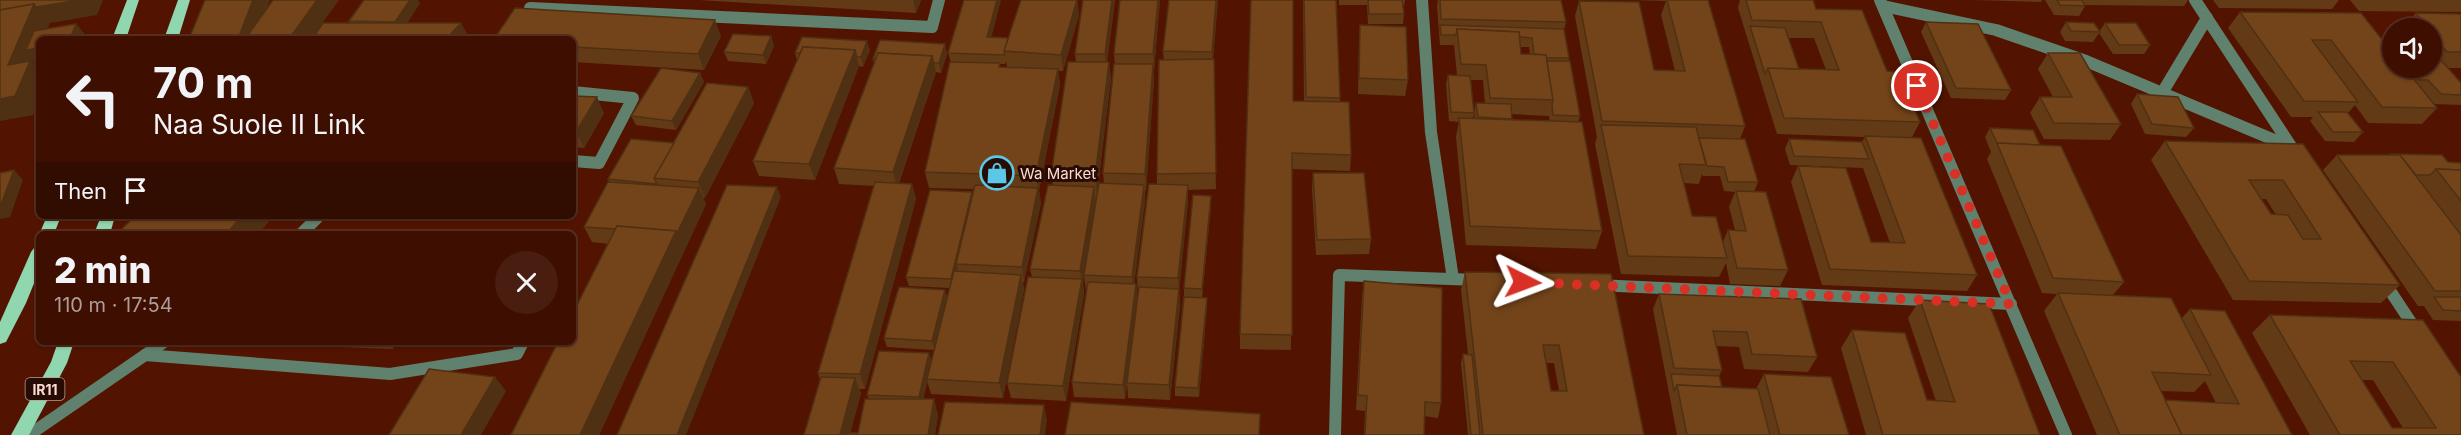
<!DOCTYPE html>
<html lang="en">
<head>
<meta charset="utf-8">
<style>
	body { margin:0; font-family:Inter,sans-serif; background:#491d0f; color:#f1f3f6; height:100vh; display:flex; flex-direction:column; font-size:22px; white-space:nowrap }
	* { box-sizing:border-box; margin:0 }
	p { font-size:20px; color:#ad9c99 }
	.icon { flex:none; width:33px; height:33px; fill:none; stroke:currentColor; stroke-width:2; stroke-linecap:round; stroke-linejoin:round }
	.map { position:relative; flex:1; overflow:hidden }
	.side { position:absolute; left:36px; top:231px; width:540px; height:114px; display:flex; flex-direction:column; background:#3e0f00; border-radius:9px; box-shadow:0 2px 4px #0004,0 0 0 2px #572f22 }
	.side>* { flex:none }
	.guide { position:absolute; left:36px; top:36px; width:540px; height:183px; border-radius:9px; box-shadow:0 2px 4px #0004,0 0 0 2px #572f22; background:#3e0f00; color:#f1f3f6; overflow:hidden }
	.fabs { position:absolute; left:2382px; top:18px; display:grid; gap:12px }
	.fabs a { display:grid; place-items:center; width:60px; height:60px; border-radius:50%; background:#3e0f00; box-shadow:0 2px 4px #0004,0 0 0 2px #572f22; font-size:30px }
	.pin { position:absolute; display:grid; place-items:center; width:51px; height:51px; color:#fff; margin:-26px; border:3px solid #fff; border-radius:50%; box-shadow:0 2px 6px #0007 }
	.me { position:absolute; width:66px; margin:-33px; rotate:93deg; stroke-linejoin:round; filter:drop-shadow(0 0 4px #0008) }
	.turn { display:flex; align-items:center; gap:21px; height:126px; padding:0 18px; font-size:27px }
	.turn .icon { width:78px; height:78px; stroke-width:2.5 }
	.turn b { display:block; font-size:42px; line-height:51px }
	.then { display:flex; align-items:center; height:57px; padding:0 18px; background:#0003; gap:12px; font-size:22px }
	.round { display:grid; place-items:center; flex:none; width:63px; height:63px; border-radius:32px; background:#491d0f }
	.head { display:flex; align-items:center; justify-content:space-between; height:102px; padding:0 18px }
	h1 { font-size:36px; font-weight:800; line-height:45px }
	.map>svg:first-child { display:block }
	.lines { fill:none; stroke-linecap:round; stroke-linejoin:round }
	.lane { stroke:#60816e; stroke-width:12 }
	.street { stroke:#60816e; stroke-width:12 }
	.primary { fill:#90d6af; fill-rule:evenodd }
	.wall { fill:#633a16; fill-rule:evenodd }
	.shaded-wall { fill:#503012 }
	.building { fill:#73441a; stroke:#503012; stroke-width:1.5; fill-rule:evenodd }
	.route { stroke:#d93025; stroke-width:10; stroke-dasharray:0 18 }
	.labels { text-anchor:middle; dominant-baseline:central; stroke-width:6; stroke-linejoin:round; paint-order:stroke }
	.shield { fill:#260c04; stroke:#bc9e94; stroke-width:1.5 }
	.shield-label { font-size:14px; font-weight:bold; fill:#fcdcd2 }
	.poi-label { font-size:15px; fill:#fcdcd2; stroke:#260c04; text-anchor:start }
</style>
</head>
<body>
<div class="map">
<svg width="2461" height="435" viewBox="0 0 2461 435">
	<rect width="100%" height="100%" fill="#521400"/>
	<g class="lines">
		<g class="lane">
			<path d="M573,92L633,98L599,163L573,161"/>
			<path d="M145,355L390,374L517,354L523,342"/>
		</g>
		<g class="street">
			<path d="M1422,0L1431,132L1453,279"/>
			<path d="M1880,0L2066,435"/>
			<path d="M2195,0L2298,157"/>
			<path d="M1883,6L1996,30L2086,61L2291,147"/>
			<path d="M530,8L932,27L939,0"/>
			<path d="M2162,93L2207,18"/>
			<path d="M301,234L319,216"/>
			<path d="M2383,280L2418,333"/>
			<path d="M1597,285L2011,304"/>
			<path d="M29,435L164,342"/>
			<path d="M1335,435L1339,275L1478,280"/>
		</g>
		<g class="primary">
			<path d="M127,0H139L126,39H112Z"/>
			<path d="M178,0H190L178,39H164Z"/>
			<path d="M47,216H61L54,234L39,235Z"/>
			<path d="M101,216H115L110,234H94Z"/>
			<path d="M39,246V271L26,303L6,342L0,344V322L31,252L34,248Z"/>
			<path d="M58,342H74L67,363L29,435H11L51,362Z"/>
		</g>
	</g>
	<g class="wall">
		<path d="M699,0H921L916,13Z"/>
		<path d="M1021,0H1077L1079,15L1063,71H1058L1060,85L1039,190L1041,203L1024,282H1023L1024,290L1003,398L931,394L927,381L923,399L938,414L935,435H804L820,380L818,373L874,186L839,184L834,168L874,64L873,59L945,44L947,54L941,73L936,72L899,183L912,184L916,199L865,389H859L861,393L850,433H858L869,399L867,395L932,361L934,350L887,347L884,338L947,297L949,288L909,286L906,277L973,196L974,189L929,188L925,172L951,62L948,53L991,37L1008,39ZM1006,61L1007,67H1000V64H1005Z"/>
		<path d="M1115,0L1107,62L1111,78L1097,193L1104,183L1103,173L1115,64L1114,54L1120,0H1160L1154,70H1153L1154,80L1146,190H1145V201L1134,284H1136L1138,300L1139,292H1138L1137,277L1157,184V174L1164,60L1163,51L1218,0L1213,59L1216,189L1188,190V201L1179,289L1180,305L1170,400L1128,398L1127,383L1125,399L1074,397L1072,382L1087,290H1086L1084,275L1083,284L1084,294L1066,401L1011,398L1007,383L1032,277L1030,269L1053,185L1051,176L1076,62L1075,54Z"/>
		<path d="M1303,0H1336L1340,102L1351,155L1350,171L1292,169L1291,350L1240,349V334L1293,101H1304Z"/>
		<path d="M1339,0H1405L1404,6H1403L1404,14L1403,24H1368L1367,5H1339Z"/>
		<path d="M1438,0H1561L1566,22L1564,29L1569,58V61L1580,116L1578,122L1602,231L1596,249L1466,245L1456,137L1459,122L1449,121L1446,84L1448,75H1457L1454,45H1440L1437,6ZM1521,47H1529L1530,54H1521ZM1471,80H1483L1485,104L1476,103L1474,113L1475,119H1473L1474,113ZM1512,114L1549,116L1550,121L1512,120Z"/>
		<path d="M1634,0H1708L1745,126L1740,139L1758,182L1754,192L1788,270L1780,286L1730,284L1726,263L1719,277L1621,274L1595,144L1597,137L1575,16L1579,1L1654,70L1675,71L1661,15L1666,1ZM1702,174L1703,176H1720L1724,191L1735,192L1729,207L1735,230H1728L1723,242L1692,216L1683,183L1699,184Z"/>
		<path d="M1740,0H1813L1816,9L1887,71L1920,122L1912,137L1977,275L1967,291L1822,285L1791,182L1798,166L1871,242L1890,243L1863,168L1790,165L1785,149L1789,139L1862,142L1865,137L1777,134L1738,8ZM1788,38H1814L1826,70L1799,69Z"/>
		<path d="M1974,0H2042L2041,2Z"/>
		<path d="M2045,0H2188L2184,6L2085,5V6L2079,16L2054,15Z"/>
		<path d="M2213,0H2339L2332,9L2219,8Z"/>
		<path d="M2350,0H2461V12L2359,11Z"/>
		<path d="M420,3L407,23H351L349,21Z"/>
		<path d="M2240,12L2361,13L2392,68H2432V28H2403L2416,13L2461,14V68H2448L2461,83V105L2434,104L2437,108L2422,124L2368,123L2355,105L2348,113L2363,132L2354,142L2325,141L2310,121L2313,117H2291L2228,28Z"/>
		<path d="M1926,22L2011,90L2005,100L1951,98L1921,32Z"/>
		<path d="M2066,22L2099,32L2105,23L2150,45L2144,54H2113L2099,33L2093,42L2065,41L2060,32Z"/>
		<path d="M1360,25L1408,80L1405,96L1358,94L1359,41Z"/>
		<path d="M721,36L704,70L573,62V39Z"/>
		<path d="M771,36L774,46L766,64L728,61L724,52Z"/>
		<path d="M870,50L863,67L859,66L815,180L759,176L753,161L797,60L795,53Z"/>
		<path d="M2048,53L2121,124L2110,140L2044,139L2030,113L2040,97H2053L2038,69Z"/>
		<path d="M700,73L704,82L676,130L636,125L631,116Z"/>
		<path d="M748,87L754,103L705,198L703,197L706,204L599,435H511L609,244L592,242L584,227L609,182L608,179L674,143Z"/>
		<path d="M2137,94L2194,128L2186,137L2145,134L2131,104Z"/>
		<path d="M573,96L604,113L584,148L573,147Z"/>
		<path d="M1990,128L2040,145L2124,282L2113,295L2182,318L2190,309L2292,435H2097L2044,311L2057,294L2042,293L1987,159L1991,152L1985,137ZM2205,381L2216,403L2165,400L2161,391L2194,392Z"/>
		<path d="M2165,141L2303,144L2400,285L2381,303L2233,300L2151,160ZM2261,199H2266L2276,215L2271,214Z"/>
		<path d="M2390,154L2448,162L2461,163V321L2433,320L2424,306H2418L2323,170L2337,155H2389Z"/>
		<path d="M1313,173L1371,239L1369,254L1316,255L1312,189Z"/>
		<path d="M1211,196V206L1202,298H1207V307L1199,397L1175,396V387L1184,298V288Z"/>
		<path d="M1465,272L1611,274L1644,435H1468L1461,363L1463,354H1468L1461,290ZM1546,363H1554L1559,391H1551Z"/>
		<path d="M1364,281L1441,403L1438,418L1424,416V435H1364L1365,411L1356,410L1362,296Z"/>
		<path d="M1659,294L1817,357L1808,372L1744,369L1739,347L1716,346L1722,370L1719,376L1722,387L1756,389L1764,374L1849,435H1677L1653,309Z"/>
		<path d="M1920,300L2040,435H1866L1841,348L1852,330L1927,400L1936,401L1908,318Z"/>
		<path d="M2270,315L2461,377V435H2310L2252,333ZM2362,380H2373L2403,428H2392Z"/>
		<path d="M281,342H397L393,349L283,345Z"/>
	</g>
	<g class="shaded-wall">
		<path d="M80,0H103L97,15L50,23L43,39H39V59L35,60L33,64L39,70V100L33,115L0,121V99L8,65L34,4Z"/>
		<path d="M253,0H270L256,39H238Z"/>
		<path d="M317,0H339L311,39H289Z"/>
		<path d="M410,0H418L420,3L401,32L395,22Z"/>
		<path d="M913,0H921L916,13Z"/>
		<path d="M997,0H1001L989,47L987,37Z"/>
		<path d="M1077,0L1079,15L1063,71L1061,55Z"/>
		<path d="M1112,0H1115L1106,70L1105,54Z"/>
		<path d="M1158,0H1160L1154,70L1153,54Z"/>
		<path d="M1216,0H1218L1212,68V52Z"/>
		<path d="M715,20L721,36L704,70L698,54Z"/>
		<path d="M461,23L470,39H446Z"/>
		<path d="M76,24L84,33L82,39H70Z"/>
		<path d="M771,36L774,46L766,64L763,55Z"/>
		<path d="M867,41L870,50L863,67L861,57Z"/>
		<path d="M945,44L947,54L941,73L939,63Z"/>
		<path d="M855,50L859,66L815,180L809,164Z"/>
		<path d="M932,56L936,72L897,187L893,172Z"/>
		<path d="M1109,62L1111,78L1097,193L1095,177Z"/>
		<path d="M1153,64L1154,80L1146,190L1145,174Z"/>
		<path d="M1058,69L1060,85L1039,190L1041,203L1024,282L1022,267L1038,189L1036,176Z"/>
		<path d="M700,73L704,82L676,130L672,121Z"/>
		<path d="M748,87L754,103L705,198L698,182Z"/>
		<path d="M597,97L604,113L584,148L576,132Z"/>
		<path d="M14,170L23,180L10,217L0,219V207Z"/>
		<path d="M912,184L916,199L865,389L860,374Z"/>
		<path d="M1144,185L1145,201L1133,293L1132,277Z"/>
		<path d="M1188,185V201L1179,294L1178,278Z"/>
		<path d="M777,187L781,197L686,435H677Z"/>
		<path d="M1094,187L1096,203L1083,284L1084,294L1066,401L1063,386L1082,281L1080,271Z"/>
		<path d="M699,188L706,204L599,435H580L676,231Z"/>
		<path d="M972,192L974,202L956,264L958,269L953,288L951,279Z"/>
		<path d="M1211,196V206L1202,298V289Z"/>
		<path d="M242,216H274L258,234H226Z"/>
		<path d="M1021,275L1024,290L1003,398L999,383Z"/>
		<path d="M1136,284L1138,300L1125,399L1123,385Z"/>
		<path d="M1179,289L1180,305L1170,400L1169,385Z"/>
		<path d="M945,290L948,299L935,350L932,341Z"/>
		<path d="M1207,298V307L1199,397L1198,388Z"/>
		<path d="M387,342H397L393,349Z"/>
		<path d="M929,353L932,362L922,406L919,397Z"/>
		<path d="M495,377L506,391L481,435H461Z"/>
		<path d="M855,378L861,393L850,435H840Z"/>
		<path d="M934,399L938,414L935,435H928Z"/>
		<path d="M1044,405L1047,420L1045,435H1040Z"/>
	</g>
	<g class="building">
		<path d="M0,0H80L36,7L34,4L0,10Z"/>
		<path d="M205,0H253L238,39H189Z"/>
		<path d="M273,0H317L289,39H245Z"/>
		<path d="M364,0H410L395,22L349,21Z"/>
		<path d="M964,0H997L987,37L1008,38L1004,55L948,53Z"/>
		<path d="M1021,0H1077L1061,55L1004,51Z"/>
		<path d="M1083,0H1112L1105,54H1075Z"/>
		<path d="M1120,0H1158L1153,54H1114Z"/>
		<path d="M1169,0H1216L1212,52L1163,51Z"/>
		<path d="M1251,0H1293V101L1349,102L1351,155L1292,153V335L1240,334Z"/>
		<path d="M1304,0H1336L1340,98L1306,97Z"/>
		<path d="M1368,0H1402L1404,14H1369Z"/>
		<path d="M1440,0H1561L1566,22L1441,19Z"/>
		<path d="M1667,0H1708L1745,126L1602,121L1579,1L1639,2L1654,70L1685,71Z"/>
		<path d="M1746,0H1813L1816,9L1862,10L1887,71L1899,72L1920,122L1784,118L1768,68L1839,70L1821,22L1752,20Z"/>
		<path d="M2057,0H2082L2085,6L2060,5Z"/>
		<path d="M34,4L8,65L30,61L15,96L0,99V10Z"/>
		<path d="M515,8L715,20L698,54L573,47V39H494Z"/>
		<path d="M2240,12L2361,13L2392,52V68H2405L2437,108L2382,107L2331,40H2312L2358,102L2304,101Z"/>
		<path d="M2416,13L2461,14V52H2447L2432,33V28H2428Z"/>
		<path d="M1926,22L1978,24L2011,90L1956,88Z"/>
		<path d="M2066,22L2094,23L2100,32L2071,31Z"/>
		<path d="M323,23H461L446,39H312Z"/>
		<path d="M2105,23H2136L2150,45H2119Z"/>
		<path d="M76,24L70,39H39V48L26,50L34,31Z"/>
		<path d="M1360,25L1406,27L1408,80L1359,78Z"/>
		<path d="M1440,25L1564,29L1569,58H1546V55L1534,54L1532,38L1520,37L1519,32L1457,29L1456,35H1441Z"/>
		<path d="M1750,26L1785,28L1799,69L1768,68L1765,74Z"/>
		<path d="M1457,29L1519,32L1521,54L1546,55L1553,100L1490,98L1486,65L1461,64Z"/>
		<path d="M733,34L771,36L763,55L724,52Z"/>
		<path d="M802,37L867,41L861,57H857L855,50L803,47L800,53H795Z"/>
		<path d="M880,40L945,44L939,63H934L932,56L878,53L876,59H873Z"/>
		<path d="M803,47L855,50L809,164L753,161Z"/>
		<path d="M2432,52H2434L2461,83V95L2441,94L2428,80H2419L2409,68H2432Z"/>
		<path d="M878,53L932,56L893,172L834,168Z"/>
		<path d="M2048,53H2080L2121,124L2054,123L2040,97H2072Z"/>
		<path d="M1214,59L1216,173L1157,174L1159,60Z"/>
		<path d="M1547,61H1570L1580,116L1553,115L1552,106L1553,100Z"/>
		<path d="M950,62L1000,63L999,67L1058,69L1036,176L925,172Z"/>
		<path d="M1068,62H1109L1095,177L1051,176Z"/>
		<path d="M1114,64H1153L1145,174L1103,173Z"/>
		<path d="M661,68L700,73L672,121L631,116Z"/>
		<path d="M1448,75L1470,76L1474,113L1451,112Z"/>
		<path d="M707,83L748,87L698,182L654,178Z"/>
		<path d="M2137,94L2178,97L2194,128L2152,124Z"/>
		<path d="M573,96L597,97L576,132H573Z"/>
		<path d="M1476,103L1511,104L1512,119L1478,117Z"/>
		<path d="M2318,112H2347L2363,132H2333Z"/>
		<path d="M1459,118L1582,122L1602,231L1470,226Z"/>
		<path d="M1601,125L1696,127L1706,165L1679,164L1692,216L1716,217L1727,258L1628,256Z"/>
		<path d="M1990,128L2033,130L2040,145L1997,143Z"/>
		<path d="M1865,136L1921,138L1977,275L1830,269L1798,166L1846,168L1871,242L1905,243Z"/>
		<path d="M1699,138L1745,139L1758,182H1728L1724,167L1707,166Z"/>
		<path d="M631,139L674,143L654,178L657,184L608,179Z"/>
		<path d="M1789,139L1862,142L1869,159L1794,156Z"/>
		<path d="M2165,141L2303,144L2400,285L2249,281ZM2249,180H2283L2321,239H2303L2288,215L2271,214Z"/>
		<path d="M1997,143L2061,146L2124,282L2053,278Z"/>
		<path d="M2390,154L2442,155L2448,162L2461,163V170L2436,169L2430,175H2416L2400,155H2390Z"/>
		<path d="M2337,155H2400L2461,235V291H2435Z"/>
		<path d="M2436,169L2461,170V201Z"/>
		<path d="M14,170L0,207V173Z"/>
		<path d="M1313,173H1364L1371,239L1317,240Z"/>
		<path d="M608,182L699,188L677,233L676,231L617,226L616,229L584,227Z"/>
		<path d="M875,182L912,184L860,374L818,373Z"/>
		<path d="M1099,183L1144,185L1132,277L1084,275Z"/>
		<path d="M1149,184L1188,185L1178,278L1137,277Z"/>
		<path d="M727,185L777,187L677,435H617Z"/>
		<path d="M975,185L1038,188L1022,267L956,264Z"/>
		<path d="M1048,185L1094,187L1080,271L1030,269Z"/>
		<path d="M930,190L972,192L951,279L906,277Z"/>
		<path d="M1736,191L1766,192L1788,270L1737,268L1728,230L1746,231Z"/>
		<path d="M1193,195L1211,196L1202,289L1184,288Z"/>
		<path d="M135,216H242L226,234H117Z"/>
		<path d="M617,226L676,231L580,435H511L558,342H573V313Z"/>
		<path d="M954,271L1021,275L999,383L927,379Z"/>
		<path d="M1465,272L1611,274L1644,435H1483ZM1543,345H1559L1567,391H1551Z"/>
		<path d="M1028,277L1082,279L1063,386L1007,383Z"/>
		<path d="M1364,281L1442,288L1441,403L1425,402L1424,435H1365L1367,396L1358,395Z"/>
		<path d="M1088,282L1136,284L1123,385L1072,382Z"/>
		<path d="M899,287L945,290L932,341L884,338Z"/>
		<path d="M1139,287L1179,289L1169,385L1127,383Z"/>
		<path d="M2058,293L2171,298L2211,375L2152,372L2182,435H2120Z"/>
		<path d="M1659,294L1801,299L1817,357L1752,354L1747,332L1713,331L1722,370L1674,368Z"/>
		<path d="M1184,297L1207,298L1198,388L1175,387Z"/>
		<path d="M2434,297H2461V311L2443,310Z"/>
		<path d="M1920,300L1989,304L2040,435H1883L1852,330L1905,333L1927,400L1955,402Z"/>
		<path d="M2190,309L2225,311L2292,435H2182L2165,400L2239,404Z"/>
		<path d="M2270,315L2423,320L2461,377V435H2340ZM2350,361L2393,362L2436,428H2392Z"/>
		<path d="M879,351L929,353L919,397L867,395Z"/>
		<path d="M1463,354L1472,355L1480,435H1471Z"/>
		<path d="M429,369L495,377L461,435H389Z"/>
		<path d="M1671,374L1719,376L1722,387L1677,385L1674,391Z"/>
		<path d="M1764,374L1831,377L1849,435H1780Z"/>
		<path d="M821,377L855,378L840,435H804Z"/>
		<path d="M1677,385L1758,389L1770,435H1687Z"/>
		<path d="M865,399H934L928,435H846L847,433H858Z"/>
		<path d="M945,402L1044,405L1040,435H938Z"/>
		<path d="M1071,402L1260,414L1259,435H1065Z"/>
	</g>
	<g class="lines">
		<path class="route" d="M1523,282L2011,304L1917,86"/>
	</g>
	<defs>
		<symbol id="shop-ring" viewBox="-11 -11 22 22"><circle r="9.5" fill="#260c04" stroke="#5ac8e6" stroke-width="1.5"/><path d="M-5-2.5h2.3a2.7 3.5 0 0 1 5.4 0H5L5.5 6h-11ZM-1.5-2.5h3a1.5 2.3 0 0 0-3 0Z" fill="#5ac8e6"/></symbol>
	</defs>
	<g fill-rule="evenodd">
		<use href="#shop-ring" x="978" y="154" width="38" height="38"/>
	</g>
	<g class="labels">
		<rect class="shield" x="25.5" y="378" width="39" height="22" rx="4.5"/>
		<g class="shield-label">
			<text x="45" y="389">IR11</text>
		</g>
		<g class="poi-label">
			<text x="1020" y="173">Wa Market</text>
		</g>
	</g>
</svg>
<div class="fabs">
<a><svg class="icon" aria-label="sound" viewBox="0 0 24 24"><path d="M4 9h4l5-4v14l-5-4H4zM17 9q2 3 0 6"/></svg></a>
</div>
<div class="pin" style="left:1917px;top:86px;background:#d93025"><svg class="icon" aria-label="arrive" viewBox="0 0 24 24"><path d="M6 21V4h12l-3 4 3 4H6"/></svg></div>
<svg class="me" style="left:1523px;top:282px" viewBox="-20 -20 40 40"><path d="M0-17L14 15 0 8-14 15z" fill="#d93025" stroke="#fff" stroke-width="4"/></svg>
<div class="guide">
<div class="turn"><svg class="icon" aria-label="left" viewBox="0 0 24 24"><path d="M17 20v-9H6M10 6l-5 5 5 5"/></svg><div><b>70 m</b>Naa Suole II Link</div></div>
<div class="then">Then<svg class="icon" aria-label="arrive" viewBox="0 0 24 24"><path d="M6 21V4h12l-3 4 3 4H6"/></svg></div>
</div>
<section class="side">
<div class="head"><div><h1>2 min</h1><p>110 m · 17:54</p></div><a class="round"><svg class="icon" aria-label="close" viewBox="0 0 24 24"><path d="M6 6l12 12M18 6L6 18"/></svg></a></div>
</section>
</div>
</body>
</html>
